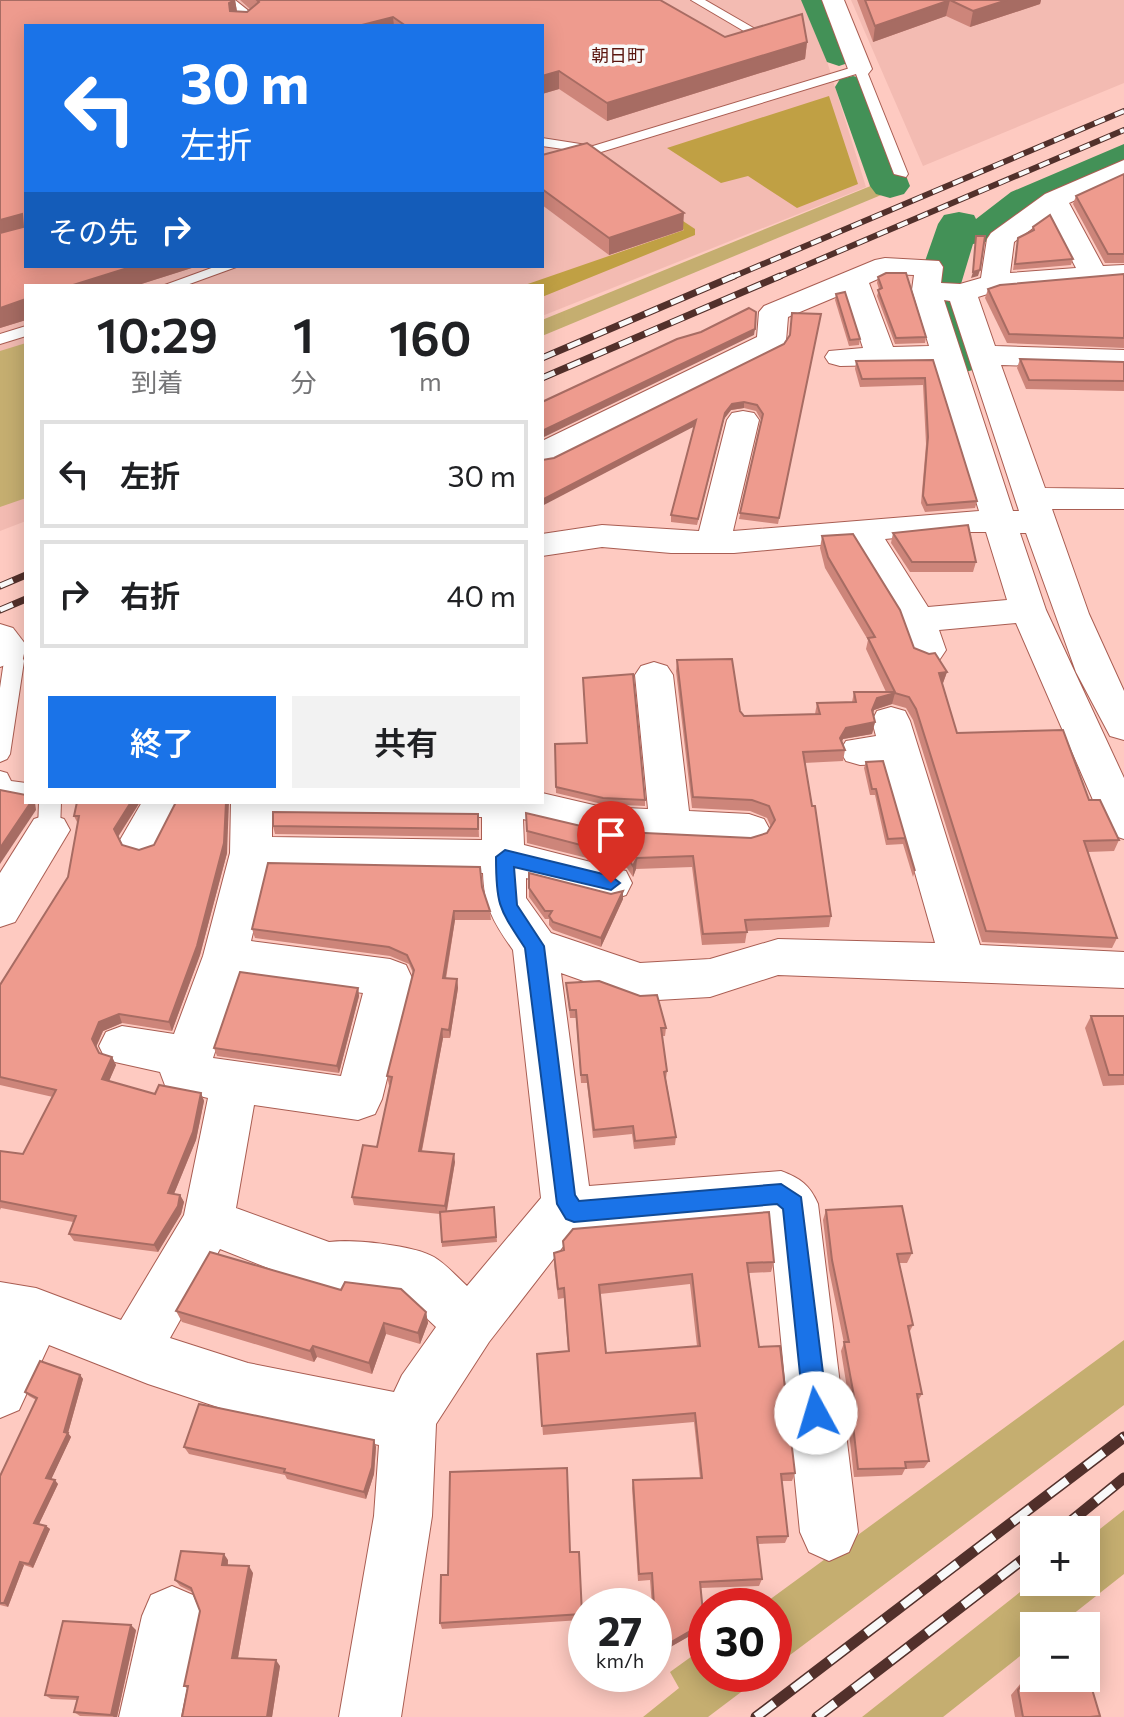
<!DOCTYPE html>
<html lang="ja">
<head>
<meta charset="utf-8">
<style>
	body { margin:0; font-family:Commissioner,"Noto Sans JP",sans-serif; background:#f2f2f2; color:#202124; height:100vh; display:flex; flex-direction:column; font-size:30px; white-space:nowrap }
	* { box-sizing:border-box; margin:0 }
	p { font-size:26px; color:#757577 }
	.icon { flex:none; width:44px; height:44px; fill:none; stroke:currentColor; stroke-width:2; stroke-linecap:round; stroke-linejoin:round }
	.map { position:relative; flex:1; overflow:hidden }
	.details { position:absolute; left:24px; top:284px; width:520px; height:520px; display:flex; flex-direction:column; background:#fff; border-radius:0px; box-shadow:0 4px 20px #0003 }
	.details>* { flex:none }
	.guide { position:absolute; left:24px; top:24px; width:520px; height:244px; border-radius:0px; box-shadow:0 4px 20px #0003; background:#1a73e8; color:#fff; overflow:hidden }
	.buttons { position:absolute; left:1020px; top:1516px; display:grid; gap:16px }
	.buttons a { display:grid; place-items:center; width:80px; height:80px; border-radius:0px; background:#fff; box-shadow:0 4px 20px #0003; font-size:40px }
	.speed { position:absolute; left:568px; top:1588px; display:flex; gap:16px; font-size:40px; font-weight:700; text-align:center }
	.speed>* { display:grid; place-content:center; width:104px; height:104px; border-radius:50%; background:#fff; box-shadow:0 4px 20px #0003; line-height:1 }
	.speed small { font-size:20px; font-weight:400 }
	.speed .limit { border:12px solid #d22; background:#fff; color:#111 }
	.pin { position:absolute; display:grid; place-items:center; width:68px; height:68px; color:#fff; margin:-82px -34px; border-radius:50% 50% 50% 0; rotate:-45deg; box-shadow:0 0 8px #0007 }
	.pin .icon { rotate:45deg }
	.me { position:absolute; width:88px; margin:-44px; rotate:354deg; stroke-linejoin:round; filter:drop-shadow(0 0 6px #0008) }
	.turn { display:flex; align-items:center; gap:28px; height:168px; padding:0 24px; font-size:36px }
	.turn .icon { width:104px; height:104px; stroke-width:2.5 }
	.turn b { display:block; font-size:56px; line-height:68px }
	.then { display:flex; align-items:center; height:76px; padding:0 24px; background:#0003; gap:16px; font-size:30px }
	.eta { display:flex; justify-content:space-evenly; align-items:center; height:136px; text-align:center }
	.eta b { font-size:48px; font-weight:600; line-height:56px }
	.action { display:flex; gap:16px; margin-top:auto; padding:16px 24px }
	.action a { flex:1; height:92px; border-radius:0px; background:#1a73e8; color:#fff; font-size:32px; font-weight:600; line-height:92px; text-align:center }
	.action a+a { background:#f2f2f2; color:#202124 }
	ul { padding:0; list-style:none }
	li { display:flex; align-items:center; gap:24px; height:108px; margin:0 16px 12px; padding:0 8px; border:4px solid #e0e0e0; border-radius:0px }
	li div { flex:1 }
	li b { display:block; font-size:30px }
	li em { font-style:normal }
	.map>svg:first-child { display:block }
	.built { fill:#f3bbb2; fill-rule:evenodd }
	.green { fill:#c5ae70 }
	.forest { fill:#c0a044 }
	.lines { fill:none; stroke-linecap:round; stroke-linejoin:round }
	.river { fill:#439157; fill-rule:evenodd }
	.service-casing { stroke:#a95d52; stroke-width:2 }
	.minor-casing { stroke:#a95d52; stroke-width:2 }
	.service { fill:#fff; fill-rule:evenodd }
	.minor { fill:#fff; fill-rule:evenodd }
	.rail-far2-casing { stroke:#52302b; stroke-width:6 }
	.rail-far1-casing { stroke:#52302b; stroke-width:7 }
	.rail-casing { stroke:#52302b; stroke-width:11 }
	.rail-far2 { stroke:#f9f9f9; stroke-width:4; stroke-dasharray:11; stroke-linecap:butt }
	.rail-far1 { stroke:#f9f9f9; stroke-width:5; stroke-dasharray:14; stroke-linecap:butt }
	.rail { stroke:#f9f9f9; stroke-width:8; stroke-dasharray:23; stroke-linecap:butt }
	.wall { fill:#cd857a; fill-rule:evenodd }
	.shaded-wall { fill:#a76c63 }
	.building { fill:#ee9b8e; stroke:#a76c63; stroke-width:2; fill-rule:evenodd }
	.route { fill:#1a73e8; stroke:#114b97; stroke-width:2 }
	.labels { text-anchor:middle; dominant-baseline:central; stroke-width:7; stroke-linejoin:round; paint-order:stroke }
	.far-neighbourhood-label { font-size:18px; fill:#5a150e; stroke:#f9f9f9 }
</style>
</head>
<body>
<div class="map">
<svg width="1124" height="1717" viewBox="0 0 1124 1717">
	<rect width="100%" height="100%" fill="#fecac1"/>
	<g class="built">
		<path d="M0,0H808L866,187L542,316V286H26V521L0,531ZM26,26H542V266H26Z"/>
		<path d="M851,0H1124V83L923,166Z"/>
	</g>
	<g class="green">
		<path d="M873,185L886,193L542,336V320Z"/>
		<path d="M26,343V498L0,507V351Z"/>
		<path d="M1124,1340V1405L774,1667V1606H761Z"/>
		<path d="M1124,1510V1574L1058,1626H1034V1645L943,1717H862L1034,1581L1086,1582V1540Z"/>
		<path d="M706,1646V1674H765L708,1717H643L679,1688L670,1672Z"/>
	</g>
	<g class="forest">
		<path d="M829,96L858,184L797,208L748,176L721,183L667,148Z"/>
		<path d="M666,217L683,221L695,229V235L542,297V286H522L684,230Z"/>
	</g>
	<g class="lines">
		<g class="river">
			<path d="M801,0H835L857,55L851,62L839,66L827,62Z"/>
			<path d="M853,76L866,79L871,87L910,186L904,194L890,198L876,194L870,186L835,87L840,79Z"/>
			<path d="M1124,144V171L1039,210L1003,239L973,244L961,284L984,359L977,369L961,373L945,369L938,359L917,284L938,224L944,215L959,212L974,215L976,219L1011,192Z"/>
		</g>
		<defs>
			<g id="service">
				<path d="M222,0H235L259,19L248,26H235L234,21L244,18Z"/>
				<path d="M691,0H705L769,37L759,40Z"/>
				<path d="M860,65L866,69L908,174L906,177L894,174L856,74L542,170V162L577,151L542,146V138L593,146Z"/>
				<path d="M217,266H239L184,286H162Z"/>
				<path d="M26,326V336L0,344V334Z"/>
				<path d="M10,642L17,644L24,661L10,754L7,759L0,762V688L4,661L0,649Z"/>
				<path d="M0,771L7,773L11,781L26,783V799L0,794Z"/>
				<path d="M39,802H61L60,830L57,836L49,838L41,836L38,830Z"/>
			</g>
			<g id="minor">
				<path d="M822,0H844L872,69L868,74H852L848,69Z"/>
				<path d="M1124,160V178L1069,203L1103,266L1124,265V281L997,291L978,297L995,346L1124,350V368L1001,365L1045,488L1124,489V509H1052L1089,614L1124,691V740L1110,736L1076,672L1026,533H1020L1046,610L1124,778V839L1109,834L1103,823L1016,623L939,630L946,650L940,659L927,663L914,659L900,620L852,542L734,553H671L602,547L542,556V534L602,525L699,531L727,420L732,413L743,411L754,413L759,420L733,531L979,511L934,364L840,366L829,363L825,357L829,351L863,348L845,293L788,317L786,341L782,347L553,461L542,464V441L757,337L759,312L764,306L875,260L885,258L939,261L943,267L941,283L960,284L981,278L987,239L991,233L1045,194ZM1049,216L1076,268L1010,273L1014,242ZM889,274L914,275L912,290L929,346L893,347L869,283ZM944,300L950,301L1019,511H1013ZM956,532H986L1007,600L928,607L885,539Z"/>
				<path d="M0,624L13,628L26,645L23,658L0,667Z"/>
				<path d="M654,662L667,666L673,675L689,811L749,814L764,819L770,830L764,841L749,846L602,839L523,819L524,845L626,871L632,883L626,895L611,900L526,878V898L551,933L640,963L710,959L778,939L935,943L884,764L860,765L846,761L840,751L846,741L876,736L872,721L877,711L891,707L905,711L910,721L980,945L1124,952V988L778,975L710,997L640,1001L561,973L589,1186L781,1171C800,1178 810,1185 818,1204L858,1532L849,1552L829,1561L809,1552L800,1532L769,1218L572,1235L489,1342L436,1424L432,1516L401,1717H339L374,1516L379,1445L248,1417L148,1384L49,1345L19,1410L0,1418V1282L36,1288L121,1320L184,1215L208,1098L166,1088L160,1072L106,1060L99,1046L106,1032L122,1026L174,1034L203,956L230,853L231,802H542V793L602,807L648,809L635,675L641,666ZM272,817H482V840L272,837ZM268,869L483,873C484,907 494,923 513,950L541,1198L467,1286C457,1277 446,1264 434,1257C413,1245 353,1239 329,1242L236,1208L254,1105L358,1120L375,1114L382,1099L412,978L406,965L390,959L251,941ZM240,976L363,993L341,1076L213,1058ZM220,1249L329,1292L342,1290L405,1298L436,1327L402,1375L394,1392L248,1363L170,1338Z"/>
				<path d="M142,802H183L156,851L141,856L126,851L120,840Z"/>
				<path d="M49,814L64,819L70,830L15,922L0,927V873L34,819Z"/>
				<path d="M172,1586L193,1595L202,1616L181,1717H119L142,1616L151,1595Z"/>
			</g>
		</defs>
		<use href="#service" class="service-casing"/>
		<use href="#minor" class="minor-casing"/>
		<use href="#service" class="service"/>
		<use href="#minor" class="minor"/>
		<defs>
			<g id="rail-far2">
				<path d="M730,278L1124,111"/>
				<path d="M776,278L1124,130"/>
			</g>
			<g id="rail-far1">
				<path d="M542,358L734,276"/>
				<path d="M542,378L780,276"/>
				<path d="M0,586L26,575"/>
				<path d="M0,610L26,599"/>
			</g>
			<g id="rail">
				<path d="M1060,1530L1124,1478"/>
				<path d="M756,1717L1124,1437"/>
				<path d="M817,1717L1034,1551"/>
			</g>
		</defs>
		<use href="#rail-far2" class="rail-far2-casing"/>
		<use href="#rail-far1" class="rail-far1-casing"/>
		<use href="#rail" class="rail-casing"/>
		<use href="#rail-far2" class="rail-far2"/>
		<use href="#rail-far1" class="rail-far1"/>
		<use href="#rail" class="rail"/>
	</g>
	<g class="wall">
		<path d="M0,0H235L237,12H247L250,9L240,0H660L725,37L807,42L805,59L607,121L559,89L542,94V26H26L198,266L135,286H26V320L0,328Z"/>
		<path d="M857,0H1041L1040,4L970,27L946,16L873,42Z"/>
		<path d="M542,155L683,230L609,255L542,205Z"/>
		<path d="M1124,174V263H1105L1073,204L1076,196Z"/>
		<path d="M1033,227L1073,259L1071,265L1013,270L1018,238L1032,231Z"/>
		<path d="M1124,274V348L1007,343L985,298L988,289Z"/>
		<path d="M878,277L926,337L925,343L895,344L877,296L879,289L877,283Z"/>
		<path d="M836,294L860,339L859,345L849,346L835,300Z"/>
		<path d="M821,314L778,524L739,519L761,420L756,411L744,408L731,410L724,419L697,525L671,522V515L694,427L554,458L784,344Z"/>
		<path d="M1020,359L1124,362V391L1026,389L1017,368Z"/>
		<path d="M933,360L977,501L975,508L925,512L921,503L926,444L923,385L860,387L855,369L856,361Z"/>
		<path d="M893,533L976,562L973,572H910L891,543Z"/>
		<path d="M822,536L914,648L947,672L943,683H942L957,733L1089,800L1119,840L1114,851L1088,852L1117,938L1112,948L982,942L913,720L906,708L892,704L874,710L873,713L875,722L872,734L843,739L842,742L845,750L843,761L804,763L831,916L829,927L747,931L745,943L702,945L692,867L636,869L633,877L627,868L527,843L526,813L602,831L751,838L767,833L771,827L767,818L750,811L692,808L676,671L677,660L740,711L744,716L815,714L817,703L852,702L854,692H886L866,649L868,640L825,568L820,548Z"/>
		<path d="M555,744L645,800V806L602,804L556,793Z"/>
		<path d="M883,761L915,871L913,877L903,844L886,845L875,795H870L864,768L866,762Z"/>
		<path d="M77,802H140L118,837L122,845L139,850L227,853L200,955L172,1031L122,1023L103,1031L96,1047L99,1053L112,1057L116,1065L109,1081L155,1094L201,1093L204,1101L196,1140L174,1194L180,1195L184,1202L181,1214L158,1252L74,1241L69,1234L73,1222L1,1208L0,1210V1151L23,1154L53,1097L0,1085V985L68,877L78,824L74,816Z"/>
		<path d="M478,814L479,837L275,834L273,826Z"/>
		<path d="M529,873L623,899L601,947L553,930L549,925V919H545L529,897Z"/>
		<path d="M482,887L490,911L491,920H455L446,979H457L458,988L450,1038H443L422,1151L455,1162L447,1211L494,1207L497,1242L442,1247L440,1214L354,1205L352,1197L377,1147L390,1085H389L387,1076L413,973L409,964L390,956L255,938L252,929Z"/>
		<path d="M566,983L666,1028L665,1036H662L667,1071L666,1079L676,1137L675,1145L634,1149L632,1134L593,1138L587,1083H581L576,1018H570Z"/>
		<path d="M358,988L359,996L339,1073L217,1056L214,1048Z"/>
		<path d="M1091,1016H1124V1085L1103,1086L1085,1028Z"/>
		<path d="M826,1210L912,1253L907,1263H899L913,1325L909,1333L922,1394L918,1401L929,1461L924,1468L905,1469L902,1475L854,1477L847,1415L850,1407L841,1351L844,1343L829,1270L823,1220Z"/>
		<path d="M563,1241L774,1262L771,1272L749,1273L759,1347L795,1473L792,1481H782L788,1536L785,1543L758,1544L762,1579L759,1586L701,1588L704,1623L702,1629L665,1650L654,1629V1606H652L650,1580L638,1581L632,1488L633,1480L700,1478L694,1422L543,1435L537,1354L568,1351L564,1298L558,1299L554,1264V1253L563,1250ZM690,1284L697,1346L606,1353L600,1294Z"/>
		<path d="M341,1290L426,1312L428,1323L420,1344L386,1334L372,1374L317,1357L314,1362L182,1322L176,1311Z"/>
		<path d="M80,1375L83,1379L68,1433L71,1437L51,1479L58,1484L39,1524L46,1526L50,1529L33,1568L24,1565L8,1607L0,1605V1476L36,1400L29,1396L25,1392Z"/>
		<path d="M374,1440L376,1447L374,1474L366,1499L287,1479L285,1475L189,1454L184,1447Z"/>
		<path d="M570,1552L582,1614L581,1620L442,1629L440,1623L448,1575Z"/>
		<path d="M228,1560V1565L253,1573L238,1658L280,1666L272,1717H182L188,1689L184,1686L200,1611L192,1592L180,1586L175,1580Z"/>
		<path d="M136,1630L117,1717L80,1716L74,1712L77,1700L51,1699L45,1695Z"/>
		<path d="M1034,1667V1678L1100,1716L1098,1717H1015L1011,1695Z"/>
	</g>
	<g class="shaded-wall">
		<path d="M235,0L238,17L231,19L229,3Z"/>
		<path d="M950,0L946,16L873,42L875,26Z"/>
		<path d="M1007,0H1041L1040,4L970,27L973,11Z"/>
		<path d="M393,17L394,26H358Z"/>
		<path d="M807,42L805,59L607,121V103Z"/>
		<path d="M559,71V89L542,94V76Z"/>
		<path d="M684,213L683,230L609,255V238Z"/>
		<path d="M22,214L26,227L0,240V220Z"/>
		<path d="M134,266H198L135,286H70Z"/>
		<path d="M980,270L978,276L971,278L973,272Z"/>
		<path d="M26,299V320L0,328V308Z"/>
		<path d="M755,329L754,335L542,438V431Z"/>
		<path d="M744,402V408L731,410L724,419L697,525L725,413L732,404Z"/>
		<path d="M696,420L695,426L542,506V500Z"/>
		<path d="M947,672L943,683L936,684L939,673Z"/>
		<path d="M895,693L892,704L874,710L869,722L872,710L877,698Z"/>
		<path d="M875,722L872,734L843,739L837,749L840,738L846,728Z"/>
		<path d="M31,802H35L36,810L0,864V848Z"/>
		<path d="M131,802H140L117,838L114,829Z"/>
		<path d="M226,802H229L227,853L200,955L172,1031L169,1022Z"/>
		<path d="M637,858L636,869L633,877V866Z"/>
		<path d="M623,891V899L601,947V938Z"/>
		<path d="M454,911L455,920L444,987L443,978Z"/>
		<path d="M457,979L458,988L450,1038L449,1030Z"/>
		<path d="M358,988L359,996L339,1073L337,1066Z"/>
		<path d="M119,1014L122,1023L103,1031L96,1047L92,1039L99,1022Z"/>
		<path d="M442,1029L443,1038L420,1159L419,1151Z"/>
		<path d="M112,1057L116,1065L106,1088L102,1079Z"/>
		<path d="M201,1093L204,1101L196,1140L171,1201L168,1193Z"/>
		<path d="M454,1154L455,1162L446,1214L445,1206Z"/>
		<path d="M180,1195L184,1202L181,1214L158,1252L154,1245Z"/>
		<path d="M426,1312L428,1323L420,1344L418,1333Z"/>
		<path d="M384,1323L386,1334L372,1374L369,1363Z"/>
		<path d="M313,1346L317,1357L314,1362L310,1351Z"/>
		<path d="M80,1375L83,1379L68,1433L71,1437L50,1482L46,1478L64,1432Z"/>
		<path d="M374,1440L376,1447L374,1474L366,1499L364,1492Z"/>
		<path d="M55,1480L58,1484L38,1526L34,1523Z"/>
		<path d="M46,1526L50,1529L33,1568L29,1564Z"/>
		<path d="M224,1554L228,1560L227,1571L222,1565Z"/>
		<path d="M20,1562L24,1565L8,1607L4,1603Z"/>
		<path d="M249,1566L253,1573L237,1663L232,1658Z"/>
		<path d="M704,1623L702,1629L665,1650L666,1645Z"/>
		<path d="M131,1625L136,1630L117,1717H114L111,1715Z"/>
		<path d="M276,1660L280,1666L272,1717H267Z"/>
	</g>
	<g class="building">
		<path d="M0,0H235L229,3L230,11L247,12L259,2L257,0H660L725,37L802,14L807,42L607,103L559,71L542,76V26H406L393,17L358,26H26V266H134L70,286H26V299L0,308V233L23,227L22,214L0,220Z"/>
		<path d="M865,0H1007L973,11L950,0L875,26Z"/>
		<path d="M587,143L684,213L609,238L542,189V155Z"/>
		<path d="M1124,174V254H1108L1076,196Z"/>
		<path d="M1050,215L1073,259L1015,264L1018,238L1034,230L1033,227Z"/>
		<path d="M976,236H985L980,270L973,272Z"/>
		<path d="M886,273H906L926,337L896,338L878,290L882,288L878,277Z"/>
		<path d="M1124,274V338L1009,334L988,289L1000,285Z"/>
		<path d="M845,292L860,339L850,340L836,294Z"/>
		<path d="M749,308L756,312L755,329L542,431V402L677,339L701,332Z"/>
		<path d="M792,313L821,314L779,518L740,513L763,414L757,405L744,402L732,404L725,413L698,519L671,515L696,420L542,500V460L554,458L784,344L790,335Z"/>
		<path d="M1020,359L1124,362V381L1029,380Z"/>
		<path d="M933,360L977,501L927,505L923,496L928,437L925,378L862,379L856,361Z"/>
		<path d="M968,525L976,562H912L893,533Z"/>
		<path d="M853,534L900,610L914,648L929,654L935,653L947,672L939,673L957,733L1063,730L1089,800H1100L1119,840L1084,841L1117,938L986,931L916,709L909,697L895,693L877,698L872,710L875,722L846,728L840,738L845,750L803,752L812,806H815L831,916L745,920L747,932L703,934L693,856L637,858L633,866L627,857L527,831L526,813L602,831L751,838L767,833L775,820L769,806L752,800L693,797L677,660L732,659L740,711L744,716L820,714L817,703L856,702L854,692H895L868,638L875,637L828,557L822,536Z"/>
		<path d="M633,674L645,800L603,798L556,787L555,744L587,743L583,678Z"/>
		<path d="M883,761L915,871L905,838L888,839L876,789H872L866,762Z"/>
		<path d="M0,790L26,795V802H31L0,848Z"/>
		<path d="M77,802H131L114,829L122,845L139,850L154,845L176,802H226L224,843L197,946L169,1022L119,1014L99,1022L92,1039L99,1053L112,1057L102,1079L155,1094L159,1085L201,1093L193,1132L168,1193L180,1195L178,1206L154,1245L69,1234L76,1216L0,1201V1151L23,1154L56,1090L0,1077V985L68,877L79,816H74Z"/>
		<path d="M273,812L478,814V829L273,826Z"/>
		<path d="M268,863L480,867L482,887L490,911H454L443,978L457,979L449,1030L442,1029L419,1151L454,1154L445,1206L352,1197L363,1145L377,1147L392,1077L387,1076L414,970L407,955L389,947L252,929Z"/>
		<path d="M529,873L611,894L623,891L601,938L553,922L549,916L552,911H545L529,888Z"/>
		<path d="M240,972L358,988L337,1066L214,1048Z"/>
		<path d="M599,981L640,996L657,995L666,1028H661L667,1071L664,1072L676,1137L635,1141L633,1126L594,1130L587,1075H581L576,1010H570L566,983Z"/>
		<path d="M1091,1016H1124V1075H1109Z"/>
		<path d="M902,1206L912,1253L897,1254L913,1325L908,1326L922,1394H917L929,1461L905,1462L906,1468L858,1469L851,1407H856L844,1342H849L832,1260L826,1210Z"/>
		<path d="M494,1207L496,1237L442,1242L440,1212Z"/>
		<path d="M769,1212L774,1262L747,1263L759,1347L780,1346L795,1473L781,1474L788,1536L757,1537L762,1579L700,1582L704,1623L666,1645L655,1622L652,1573L639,1574L633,1480L702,1478L695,1413L542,1426L537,1354L569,1351L564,1288L558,1289L554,1253L564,1250L563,1241L573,1229ZM692,1274L700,1346L606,1353L599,1285Z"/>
		<path d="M210,1252L341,1290L345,1282L401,1289L426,1312L418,1333L384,1323L369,1363L313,1346L310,1351L176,1311Z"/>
		<path d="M40,1361L80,1375L64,1432L68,1433L46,1478L55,1480L34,1523L46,1526L29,1564L20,1562L4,1603H0V1476L37,1398L25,1392Z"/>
		<path d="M199,1404L374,1440L372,1467L364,1492L284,1472L285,1469L184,1447Z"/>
		<path d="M567,1468L570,1552H579L582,1614L440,1623L441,1575H448L450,1472Z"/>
		<path d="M181,1551L224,1554L222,1565L249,1566L232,1658L276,1660L267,1717H182L188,1686H184L200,1611L191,1588L175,1580Z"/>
		<path d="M63,1621L131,1625L111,1715L74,1712L78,1697L45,1695Z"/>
		<path d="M1086,1669L1100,1716L1090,1717H1023L1018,1690L1034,1670V1678H1086Z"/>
	</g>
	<path class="route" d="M505,850L611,876L620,883L611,890L514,867L517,905L544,946L575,1195L579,1201L781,1184L801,1197L828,1413L825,1421L816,1425L808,1421L804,1413L783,1209L777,1204L574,1222L566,1219L557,1204L525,948C499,908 496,906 496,857Z"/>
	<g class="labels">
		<g class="far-neighbourhood-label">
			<text x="618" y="55">朝日町</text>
		</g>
	</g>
</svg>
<div class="buttons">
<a>+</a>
<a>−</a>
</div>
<div class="speed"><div>27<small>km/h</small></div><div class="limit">30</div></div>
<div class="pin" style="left:611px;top:883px;background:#d93025"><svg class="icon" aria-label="arrive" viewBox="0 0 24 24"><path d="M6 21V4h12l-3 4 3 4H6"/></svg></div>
<svg class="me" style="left:816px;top:1413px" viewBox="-20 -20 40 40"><circle r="19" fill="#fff"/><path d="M0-13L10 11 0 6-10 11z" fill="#1a73e8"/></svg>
<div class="guide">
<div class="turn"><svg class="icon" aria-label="left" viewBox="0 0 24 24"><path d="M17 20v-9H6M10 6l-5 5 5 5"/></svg><div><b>30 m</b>左折</div></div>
<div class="then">その先<svg class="icon" aria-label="right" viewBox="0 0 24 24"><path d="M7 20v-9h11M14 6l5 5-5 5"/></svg></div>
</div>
<section class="details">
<div class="eta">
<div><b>10:29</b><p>到着</p></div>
<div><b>1</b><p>分</p></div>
<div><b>160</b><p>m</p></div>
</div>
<ul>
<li><svg class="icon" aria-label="left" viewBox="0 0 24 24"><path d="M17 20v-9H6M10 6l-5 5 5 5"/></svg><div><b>左折</b></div><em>30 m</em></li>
<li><svg class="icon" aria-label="right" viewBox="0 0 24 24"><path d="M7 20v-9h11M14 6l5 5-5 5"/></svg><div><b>右折</b></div><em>40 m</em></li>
</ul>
<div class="action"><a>終了</a><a>共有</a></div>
</section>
</div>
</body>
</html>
